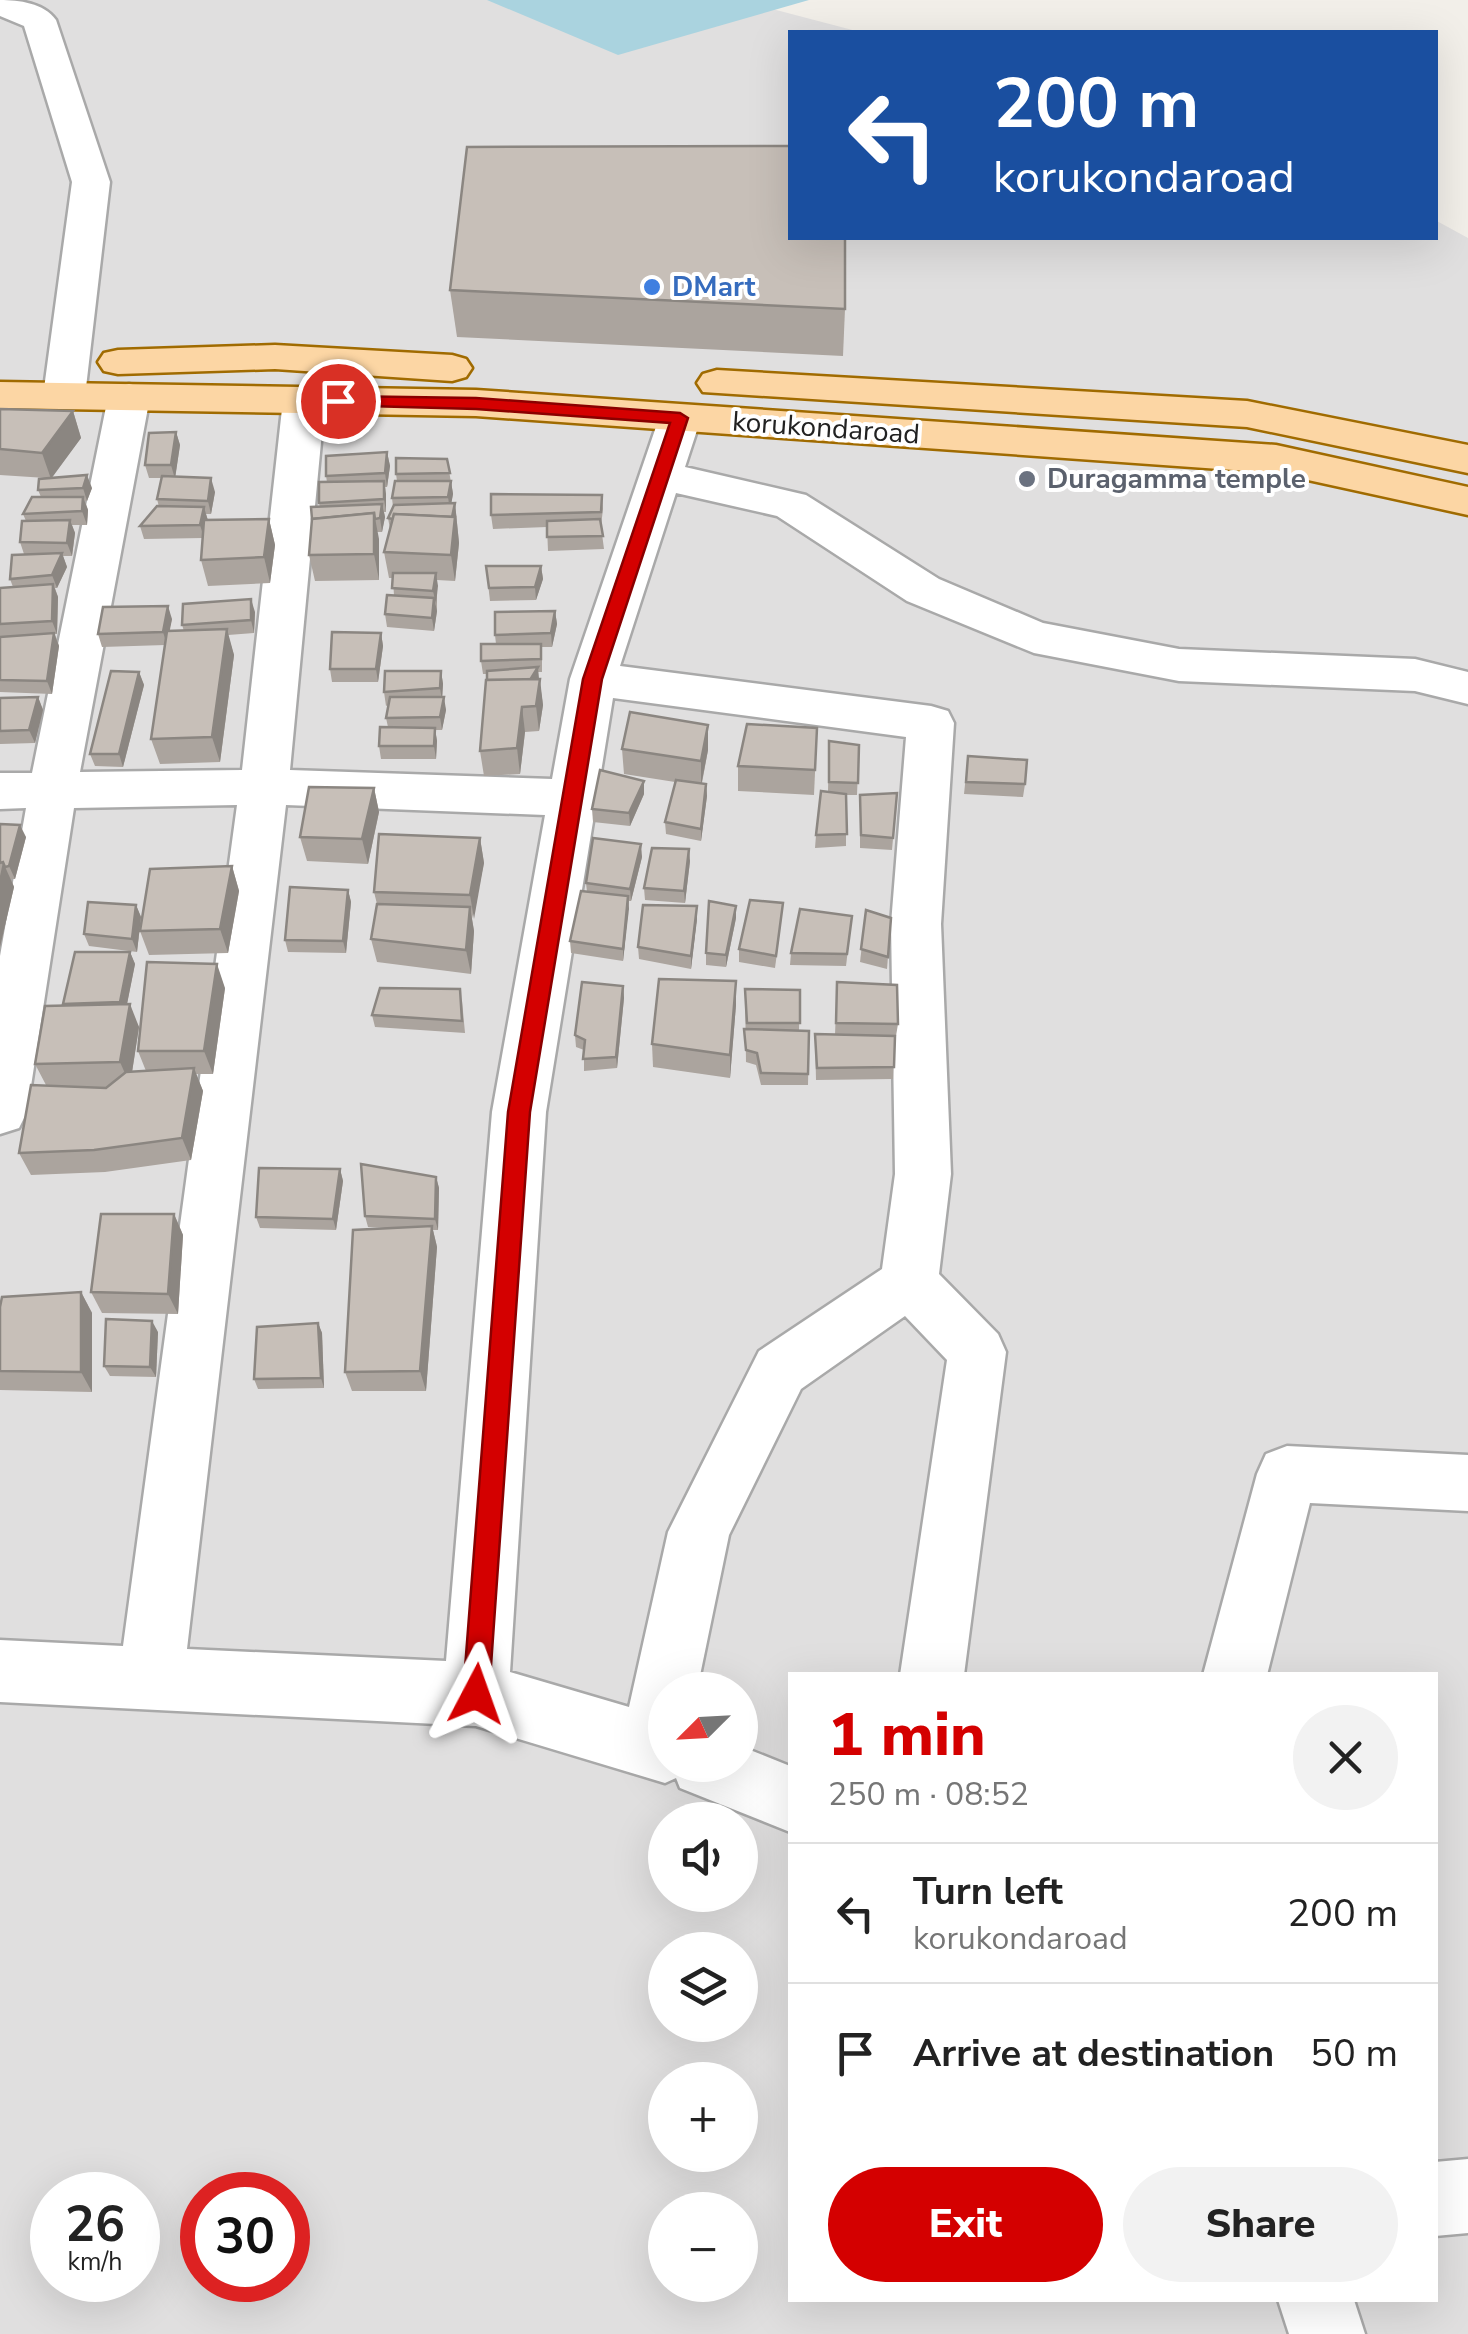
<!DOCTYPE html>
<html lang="en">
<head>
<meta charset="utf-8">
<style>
	body { margin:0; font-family:"Nunito Sans",sans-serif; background:#f2f2f2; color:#222; height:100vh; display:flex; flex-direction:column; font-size:38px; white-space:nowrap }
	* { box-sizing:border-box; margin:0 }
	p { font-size:32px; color:#767676 }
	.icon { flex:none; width:55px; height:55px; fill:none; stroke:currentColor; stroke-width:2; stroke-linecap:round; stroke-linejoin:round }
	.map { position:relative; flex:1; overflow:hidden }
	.drawer { position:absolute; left:788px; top:1672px; width:650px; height:630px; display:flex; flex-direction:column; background:#fff; border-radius:0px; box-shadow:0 10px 40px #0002 }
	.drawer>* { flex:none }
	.top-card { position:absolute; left:788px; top:30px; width:650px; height:210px; border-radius:0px; box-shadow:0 10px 40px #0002; background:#1a4fa0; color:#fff; overflow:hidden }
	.needle { width:65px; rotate:246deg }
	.buttons { position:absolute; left:648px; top:1672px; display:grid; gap:20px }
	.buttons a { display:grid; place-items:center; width:110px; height:110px; border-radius:50%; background:#fff; box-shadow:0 10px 40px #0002; font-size:50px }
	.speed { position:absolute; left:30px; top:2172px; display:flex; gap:20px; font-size:50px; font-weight:700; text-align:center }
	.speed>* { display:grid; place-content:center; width:130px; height:130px; border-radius:50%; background:#fff; box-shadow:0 10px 40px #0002; line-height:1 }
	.speed small { font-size:25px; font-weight:400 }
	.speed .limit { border:15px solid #d22; background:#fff; color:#111 }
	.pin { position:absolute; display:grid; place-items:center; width:85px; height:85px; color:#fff; margin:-42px; border:5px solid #fff; border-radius:50%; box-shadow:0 2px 10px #0007 }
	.me { position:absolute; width:110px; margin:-55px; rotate:4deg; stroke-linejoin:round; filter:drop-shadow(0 0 8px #0008) }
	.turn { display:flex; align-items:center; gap:35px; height:210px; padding:0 40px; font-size:45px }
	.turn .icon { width:130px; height:130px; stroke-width:2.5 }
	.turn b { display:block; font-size:70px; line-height:85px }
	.round { display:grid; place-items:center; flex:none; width:105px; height:105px; border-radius:52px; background:#f2f2f2 }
	.head { display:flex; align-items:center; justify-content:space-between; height:170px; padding:0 40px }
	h1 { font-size:60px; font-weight:800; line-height:75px; color:#d40000 }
	.primary-button { display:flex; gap:20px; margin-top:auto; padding:20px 40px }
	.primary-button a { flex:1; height:115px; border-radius:60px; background:#d40000; color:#fff; font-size:40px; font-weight:800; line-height:115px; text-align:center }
	.primary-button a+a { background:#f2f2f2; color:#222 }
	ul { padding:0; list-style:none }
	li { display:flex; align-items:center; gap:30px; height:140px; padding:0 40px; border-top:2px solid #e0e0e0 }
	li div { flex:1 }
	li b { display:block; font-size:38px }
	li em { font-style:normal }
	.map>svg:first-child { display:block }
	.residential { fill:#e0dfdf; fill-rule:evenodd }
	.water { fill:#aad3df }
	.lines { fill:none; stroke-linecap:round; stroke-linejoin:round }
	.minor-casing { stroke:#a9a9a9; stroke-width:5 }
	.primary-casing { stroke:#a06b00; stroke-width:5 }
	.minor { fill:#fff; fill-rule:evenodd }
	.primary { fill:#fcd6a4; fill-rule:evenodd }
	.wall { fill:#aba49e }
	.shaded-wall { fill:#8b8681 }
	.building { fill:#c7bfb8; stroke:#8b8681; stroke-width:2.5 }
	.route { fill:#d40000; stroke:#8a0000; stroke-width:2.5 }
	.shop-dot { fill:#3f7fe0; stroke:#fff; stroke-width:4 }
	.worship-dot { fill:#6b7280; stroke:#fff; stroke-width:4 }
	.labels { text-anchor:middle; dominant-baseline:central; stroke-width:8; stroke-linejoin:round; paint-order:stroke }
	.far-shop-label { font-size:28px; font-weight:bold; fill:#366cbe; stroke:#fff; text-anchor:start }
	.far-street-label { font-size:28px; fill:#222; stroke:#fff }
	.far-worship-label { font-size:28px; font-weight:bold; fill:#5b616d; stroke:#fff; text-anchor:start }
</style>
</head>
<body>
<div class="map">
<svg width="1468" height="2334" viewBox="0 0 1468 2334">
	<rect width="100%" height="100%" fill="#f2efe9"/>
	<path class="residential" d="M0,0H738L860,32H790V238H1435V220L1468,238V2334H0ZM790,1675H1435V2300H790ZM665,1690H740V1765H665ZM665,1820H740V1895H665ZM665,1950H740V2025H665ZM665,2080H740V2155H665ZM52,2195H138V2280H52ZM202,2195H288V2280H202ZM665,2210H740V2285H665Z"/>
	<path class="water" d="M487,0H809L618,55Z"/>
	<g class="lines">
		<defs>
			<g id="minor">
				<path d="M0,0C19,0 44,3 56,20L110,182L85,396L79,405L64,409L49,405L43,396L72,182L24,26L0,16Z"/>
				<path d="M129,384L144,388L150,397L80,772L242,770L283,400L289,391L304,387L319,391L325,400L290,770L552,779L570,679L659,418L665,409L680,405L695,409L701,418L685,467L806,495L939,579L1043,623L1179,649L1415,659L1468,672V704L1415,691L1179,681L1034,653L907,601L777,516L676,493L620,666L931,706L948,711L954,723L941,924L951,1174L939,1274L998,1334L1006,1352L964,1675H900L947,1360L905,1316L801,1389L729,1535L697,1690H665V1765H740V1746L790,1766V1832L680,1788L676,1778L665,1783L476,1726L0,1702V1640L123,1646L237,805L74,808L27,1112L19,1128L0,1134V956L26,808L0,809V773H32L108,397L114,388ZM613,698L906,737L891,924L895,1174L882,1269L759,1351L668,1532L629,1707L510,1672L546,1112ZM286,805L545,815L492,1112L446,1661L187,1649Z"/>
				<path d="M1287,1446L1468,1455V1511L1310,1503L1267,1675H1203L1257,1474L1266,1454Z"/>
				<path d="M1468,2159V2233L1435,2236V2162Z"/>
				<path d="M1278,2300H1354L1365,2334H1289Z"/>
			</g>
			<g id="primary">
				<path d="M275,345L452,355L466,359L472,368L466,377L452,381L275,369L118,374L104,371L98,362L104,353L118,350Z"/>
				<path d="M717,370L1247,401L1468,445V473L1247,427L703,392L697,383L703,374Z"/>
				<path d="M0,382L476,390L1276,445L1468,487V515L1276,473L476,416L0,408Z"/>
			</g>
		</defs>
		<use href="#minor" class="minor-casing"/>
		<use href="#primary" class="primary-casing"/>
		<use href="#minor" class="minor"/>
		<use href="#primary" class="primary"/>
	</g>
	<g class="wall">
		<path d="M450,290L845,309L843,356L457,337Z"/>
		<path d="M0,409L73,411L81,438L51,478L92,488L87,501H85L88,510L87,525H72L75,533L72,556H63L67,567L57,588H55L58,597L57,634H55L59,646L52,694L0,692V588L13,587L10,579L24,554L20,542L26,521L23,514L41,497L38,490L46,478L0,475Z"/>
		<path d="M176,432L180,445L175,477L215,492L211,514H206L208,520L269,519L275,545L270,583L208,586L201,560L203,538L144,539L140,526L159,507L157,499L161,478H149L145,465Z"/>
		<path d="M387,452L390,466L387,487H385L386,512H384L385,517L382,532H377L379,580L315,581L309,555L320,507L319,503L327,482L326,476Z"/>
		<path d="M447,459L453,494L451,503H455L459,543L455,581L437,580V611L434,631L387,627L385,614L394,596L393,578H389L384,552L390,529L388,518L393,507L392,498L397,481L396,474Z"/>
		<path d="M602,495L603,509L601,526L604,549L548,551L547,527L493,529L491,515Z"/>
		<path d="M486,566H541L543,579L536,600L490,601Z"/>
		<path d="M555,611L557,624L552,647H542V672H538L543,705L539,731L525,732L520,774L484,776L480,751L487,680V674H483L481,661L496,644L495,635Z"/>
		<path d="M255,612L254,633L228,635L234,655L220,762L160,764L151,739L165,645L102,647L98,634L172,619L169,631H184L182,625Z"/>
		<path d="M381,633L383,646L378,682H332L330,669Z"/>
		<path d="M441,671L443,684L442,697L446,710L442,730H435L437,741L436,759H381L379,746L388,727L386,718L388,705L386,706L384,692Z"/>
		<path d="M139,672L144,685L123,767L95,766L90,754Z"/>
		<path d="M38,697L43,710L35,743L0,744V698Z"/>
		<path d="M817,728L814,795L738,791V766Z"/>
		<path d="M829,741L859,745L857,795H846V846L815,848L816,835L828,792Z"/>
		<path d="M622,749L708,750L702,783L706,784L707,796L701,841L666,834L665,822L675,782L624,774Z"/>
		<path d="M968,756L1025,784L1023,797L964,794Z"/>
		<path d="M644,781V794L630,826L593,822L592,809Z"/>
		<path d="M374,788L379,812L368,864L307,861L300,837Z"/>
		<path d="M897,793L892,850L860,848V795Z"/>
		<path d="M0,824L26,837L15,879H11L14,887L0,947Z"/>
		<path d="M480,838L484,863L472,919L474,931L471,974L377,962L371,939L377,904L374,892Z"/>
		<path d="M642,857L631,901H629L623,961L571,953L570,941L587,892L586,883Z"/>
		<path d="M690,861L685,903L645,900L644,888Z"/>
		<path d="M232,866L239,891L228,953L149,955L140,931Z"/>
		<path d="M348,890L351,902L346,953L288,952L285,940Z"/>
		<path d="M136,905L141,917L137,952L89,946L84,934Z"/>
		<path d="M866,910L891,918L887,969L860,962Z"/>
		<path d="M782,915L775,968L739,962V949Z"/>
		<path d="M852,916L846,966L790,965L791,953Z"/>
		<path d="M736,918L726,967L706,965V953Z"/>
		<path d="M697,919L691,969L639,959L638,947Z"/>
		<path d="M130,952L135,964L127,1004L139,1027L132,1072L146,1071L138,1051L225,988L213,1074H196L203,1091L191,1160L105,1172L31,1175L19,1153L46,1085L35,1064L63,1005Z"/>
		<path d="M837,982L898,1024L896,1036H895L893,1079L816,1080L815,1034L835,1035Z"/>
		<path d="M623,986L624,998L617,1068L584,1071V1050L576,1047L575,1035Z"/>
		<path d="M745,989L800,990L799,1031H809L808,1085H761L756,1065L746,1062Z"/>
		<path d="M462,1001L465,1033L375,1027L372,1015Z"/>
		<path d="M736,1005L730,1078L653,1067L652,1044Z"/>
		<path d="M340,1169L343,1181L336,1230L260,1228L256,1217Z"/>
		<path d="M436,1177L439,1188L438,1230H433L437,1247L426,1391H352L345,1372L387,1228L368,1227L365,1216Z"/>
		<path d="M174,1214L183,1235L178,1314L102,1313L91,1292Z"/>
		<path d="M81,1292L92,1313V1392L0,1390V1307Z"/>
		<path d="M318,1323L322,1333L324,1388L258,1389L254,1379Z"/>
		<path d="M158,1332L156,1377L110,1376L104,1366Z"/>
	</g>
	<g class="shaded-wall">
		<path d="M73,411L81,438L51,479L42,453Z"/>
		<path d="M176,432L180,445L175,479L171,465Z"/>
		<path d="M387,452L390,466L387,487L385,473Z"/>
		<path d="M87,475L92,488L87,501L83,488Z"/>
		<path d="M211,478L215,492L211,514L208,501Z"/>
		<path d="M384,481L386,494V512L384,499Z"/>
		<path d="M451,481L453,494L450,511L448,497Z"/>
		<path d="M83,497L88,510L87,525L82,511Z"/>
		<path d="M455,503L459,543L455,581L451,555V522Z"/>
		<path d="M382,504L385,517L382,532L380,518Z"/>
		<path d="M204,507L208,521L204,538L200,525Z"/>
		<path d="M374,513L379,539V580L374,554Z"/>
		<path d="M269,519L275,545L270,583L264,557Z"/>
		<path d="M70,520L75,533L72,556L67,543Z"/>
		<path d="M62,553L67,567L57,588L52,575Z"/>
		<path d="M541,566L543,579L536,600L535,587Z"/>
		<path d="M436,573L438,586L436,604L433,591Z"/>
		<path d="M53,584L58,597L57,634L52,621Z"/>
		<path d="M434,598L437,611L434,631L432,618Z"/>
		<path d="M251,599L255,612L254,633L251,620Z"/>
		<path d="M168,606L172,619L167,645L163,632Z"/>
		<path d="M555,611L557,624L552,647L551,633Z"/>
		<path d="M227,629L234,655L220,762L212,737Z"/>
		<path d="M54,633L59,646L52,694L47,681Z"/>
		<path d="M381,633L383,646L378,682L376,669Z"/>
		<path d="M538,667L539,681L528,684Z"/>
		<path d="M441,671L443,684L442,701L440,688Z"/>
		<path d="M139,672L144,685L123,767L119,754Z"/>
		<path d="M540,679L543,705L539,731L536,706Z"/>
		<path d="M38,697L43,710L35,743L29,730Z"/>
		<path d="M444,697L446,710L442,730L440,717Z"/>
		<path d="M522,707L525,732L520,774L517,748Z"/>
		<path d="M708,725V750L701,786V761Z"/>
		<path d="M435,728L437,741L436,759L434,746Z"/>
		<path d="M644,781V794L630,826L629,813Z"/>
		<path d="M706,784L707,796L701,841V829Z"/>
		<path d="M374,788L379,812L368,864L362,839Z"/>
		<path d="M20,825L26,837L15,879L9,866Z"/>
		<path d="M480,838L484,863L474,919L470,895Z"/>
		<path d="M641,844L642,857L631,901L630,889Z"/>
		<path d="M689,849L690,861L685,903L684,891Z"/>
		<path d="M3,862L14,887L0,947V876Z"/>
		<path d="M232,866L239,891L228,953L220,929Z"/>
		<path d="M348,890L351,902L346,953L343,941Z"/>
		<path d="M628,896L629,909L623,961V949Z"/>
		<path d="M136,905L141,917L137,952L132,939Z"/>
		<path d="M697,906V919L691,969V956Z"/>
		<path d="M736,906V918L726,967V955Z"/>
		<path d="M470,907L474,931L471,974L466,950Z"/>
		<path d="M130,952L135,964L125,1014L120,1002Z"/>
		<path d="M217,964L225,988L213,1074L204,1051Z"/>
		<path d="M736,981V1005L730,1078V1055Z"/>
		<path d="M623,986L624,998L617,1068L616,1057Z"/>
		<path d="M130,1004L139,1027L130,1085L120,1062Z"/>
		<path d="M194,1068L203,1091L191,1160L182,1138Z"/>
		<path d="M340,1169L343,1181L336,1230L333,1219Z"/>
		<path d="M436,1177L439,1188L438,1230L435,1219Z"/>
		<path d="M174,1214L183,1235L178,1314L168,1294Z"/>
		<path d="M432,1226L437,1247L426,1391L420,1371Z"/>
		<path d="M81,1292L92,1313V1392L81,1372Z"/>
		<path d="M152,1321L158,1332L156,1377L150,1367Z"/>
		<path d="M318,1323L322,1333L324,1388L321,1378Z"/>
	</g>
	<g class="building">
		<path d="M790,146V238H845V309L450,290L467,147Z"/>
		<path d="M0,409L73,411L42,453L0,449Z"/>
		<path d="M176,432L171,465H145L149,433Z"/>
		<path d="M387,452L385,473L326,476V456Z"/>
		<path d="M396,458L447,459L450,473L396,474Z"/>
		<path d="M87,475L83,488L38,490L39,479Z"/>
		<path d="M162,476L211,478L208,501L157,499Z"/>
		<path d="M384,481V499L319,503V482Z"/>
		<path d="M395,481H451L448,497L392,498Z"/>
		<path d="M491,494L602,495L601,512L491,515Z"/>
		<path d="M32,497H83L82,511L23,514Z"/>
		<path d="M455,503L452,517L394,514L393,519L388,518L394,505Z"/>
		<path d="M382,504L380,518L375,519L374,513L312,519L311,507Z"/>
		<path d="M157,506L204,507L200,525L140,526Z"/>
		<path d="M374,513V554L309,555L312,519Z"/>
		<path d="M394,514L455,517L451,555L384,552Z"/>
		<path d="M269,519L264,557L201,560L204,520Z"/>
		<path d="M600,519L603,536L547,537V521Z"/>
		<path d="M70,520L67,543L20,542L22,521Z"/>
		<path d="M62,553L52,575L10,579L12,555Z"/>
		<path d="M486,566H541L535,587L489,588Z"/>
		<path d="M393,573H436L433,591L392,588Z"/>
		<path d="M53,584L52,621L0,624V588Z"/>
		<path d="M387,595L434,598L432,618L385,614Z"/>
		<path d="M251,599V620L182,625L183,604Z"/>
		<path d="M168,606L163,632L98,634L103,607Z"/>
		<path d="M555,611L551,633L495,635V612Z"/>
		<path d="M227,629L212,737L151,739L167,631Z"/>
		<path d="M332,632L381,633L376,669H330Z"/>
		<path d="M54,633L47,681L0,680V637Z"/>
		<path d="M481,644H541V659L481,661Z"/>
		<path d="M538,667L530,680H487V671Z"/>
		<path d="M111,671L139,672L119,754H90Z"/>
		<path d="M385,671H441L440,688L384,692Z"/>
		<path d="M540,679L536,706L522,707L517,748L480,751L486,680Z"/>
		<path d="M38,697L29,730L0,731V698Z"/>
		<path d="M390,697H444L440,717L386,718Z"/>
		<path d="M630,712L708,725L701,761L622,749Z"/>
		<path d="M747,724L817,728L815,770L738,766Z"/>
		<path d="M380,727L435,728L434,746H379Z"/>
		<path d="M829,741L859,745L858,783L829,782Z"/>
		<path d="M968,756L1027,760L1025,784L966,782Z"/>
		<path d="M600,770L644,781L629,813L592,809Z"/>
		<path d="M676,780L706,784L701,829L665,822Z"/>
		<path d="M309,787L374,788L362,839L300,837Z"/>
		<path d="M821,791L846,794L847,834L816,835Z"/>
		<path d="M897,793L893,838L861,835L860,795Z"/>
		<path d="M0,824L20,825L9,866L5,867L3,862L0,863Z"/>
		<path d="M379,834L480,838L470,895L374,892Z"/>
		<path d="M593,838L641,844L630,889L586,883Z"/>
		<path d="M652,848L689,849L684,891L644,888Z"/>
		<path d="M232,866L220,929L140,931L150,869Z"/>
		<path d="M290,887L348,890L343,941L285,940Z"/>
		<path d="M581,891L628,896L623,949L570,941Z"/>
		<path d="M750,900L783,903L776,956L739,949Z"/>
		<path d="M709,901L736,906L726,955L706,953Z"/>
		<path d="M88,902L136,905L132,939L84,934Z"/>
		<path d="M377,904L470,907L466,950L371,939Z"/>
		<path d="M643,905L697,906L691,956L638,947Z"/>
		<path d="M800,909L852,916L847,954L791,953Z"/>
		<path d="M866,910L891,918L888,957L861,949Z"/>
		<path d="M75,952H130L120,1002L63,1004Z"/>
		<path d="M147,962L217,964L204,1051H138Z"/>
		<path d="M659,979L736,981L730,1055L652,1044Z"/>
		<path d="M582,982L623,986L616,1057L583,1059L585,1040L575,1035Z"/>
		<path d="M837,982L897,985L898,1024L836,1023Z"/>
		<path d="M380,988L460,989L462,1021L372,1015Z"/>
		<path d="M745,989L800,990V1023H747Z"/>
		<path d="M130,1004L120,1062L35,1064L45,1006Z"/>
		<path d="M744,1029L809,1031L808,1074L761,1073L757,1053L746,1050Z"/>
		<path d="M815,1034L895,1036L894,1067L817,1068Z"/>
		<path d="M194,1068L182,1138L94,1150L19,1153L31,1085L106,1088L126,1072Z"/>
		<path d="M361,1164L436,1177L435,1219L365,1216Z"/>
		<path d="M259,1168L340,1169L333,1219L256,1217Z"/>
		<path d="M101,1214H174L168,1294L91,1292Z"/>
		<path d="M432,1226L420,1371L345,1372L353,1230Z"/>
		<path d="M81,1292V1372L0,1371V1307L2,1297Z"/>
		<path d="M106,1319L152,1321L150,1367L104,1366Z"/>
		<path d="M318,1323L321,1378L254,1379L257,1327Z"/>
	</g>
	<path class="route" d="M338,396L476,398L680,413L688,418L602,679L530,1112L489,1694L485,1704L476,1708L467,1704L463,1694L508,1112L583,679L670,423L476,409L332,405L330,401Z"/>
	<circle class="shop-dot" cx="652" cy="287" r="10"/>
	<circle class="worship-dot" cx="1027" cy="479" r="10"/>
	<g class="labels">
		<g class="far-shop-label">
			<text x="672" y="287">DMart</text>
		</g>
		<g class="far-street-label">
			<text transform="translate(826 428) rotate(4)">korukondaroad</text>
		</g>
		<g class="far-worship-label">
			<text x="1047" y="479">Duragamma temple</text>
		</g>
	</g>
</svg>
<div class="buttons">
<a><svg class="needle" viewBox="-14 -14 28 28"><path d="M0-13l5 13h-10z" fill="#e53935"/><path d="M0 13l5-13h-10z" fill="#767676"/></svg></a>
<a><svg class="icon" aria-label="sound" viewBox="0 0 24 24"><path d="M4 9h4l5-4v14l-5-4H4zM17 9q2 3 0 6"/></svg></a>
<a><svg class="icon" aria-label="layers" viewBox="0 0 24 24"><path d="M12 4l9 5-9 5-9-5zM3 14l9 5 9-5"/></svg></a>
<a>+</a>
<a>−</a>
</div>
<div class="speed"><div>26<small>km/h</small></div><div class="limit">30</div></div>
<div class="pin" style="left:338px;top:401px;background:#d93025"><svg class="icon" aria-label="arrive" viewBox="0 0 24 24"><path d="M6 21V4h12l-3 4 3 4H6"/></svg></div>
<svg class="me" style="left:476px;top:1694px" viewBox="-20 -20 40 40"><path d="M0-17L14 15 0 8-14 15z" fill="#d40000" stroke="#fff" stroke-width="4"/></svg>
<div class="top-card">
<div class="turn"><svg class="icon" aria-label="left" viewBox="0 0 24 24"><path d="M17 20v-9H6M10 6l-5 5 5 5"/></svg><div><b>200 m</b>korukondaroad</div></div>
</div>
<section class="drawer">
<div class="head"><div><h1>1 min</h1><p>250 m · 08:52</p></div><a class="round"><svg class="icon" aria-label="close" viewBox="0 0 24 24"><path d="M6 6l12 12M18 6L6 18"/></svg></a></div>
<ul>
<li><svg class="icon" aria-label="left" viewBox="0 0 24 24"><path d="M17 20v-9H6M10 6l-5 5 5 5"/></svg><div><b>Turn left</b><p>korukondaroad</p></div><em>200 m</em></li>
<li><svg class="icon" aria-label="arrive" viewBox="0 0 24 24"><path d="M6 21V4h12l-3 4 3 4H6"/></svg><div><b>Arrive at destination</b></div><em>50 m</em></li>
</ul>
<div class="primary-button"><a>Exit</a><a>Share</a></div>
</section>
</div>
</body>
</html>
